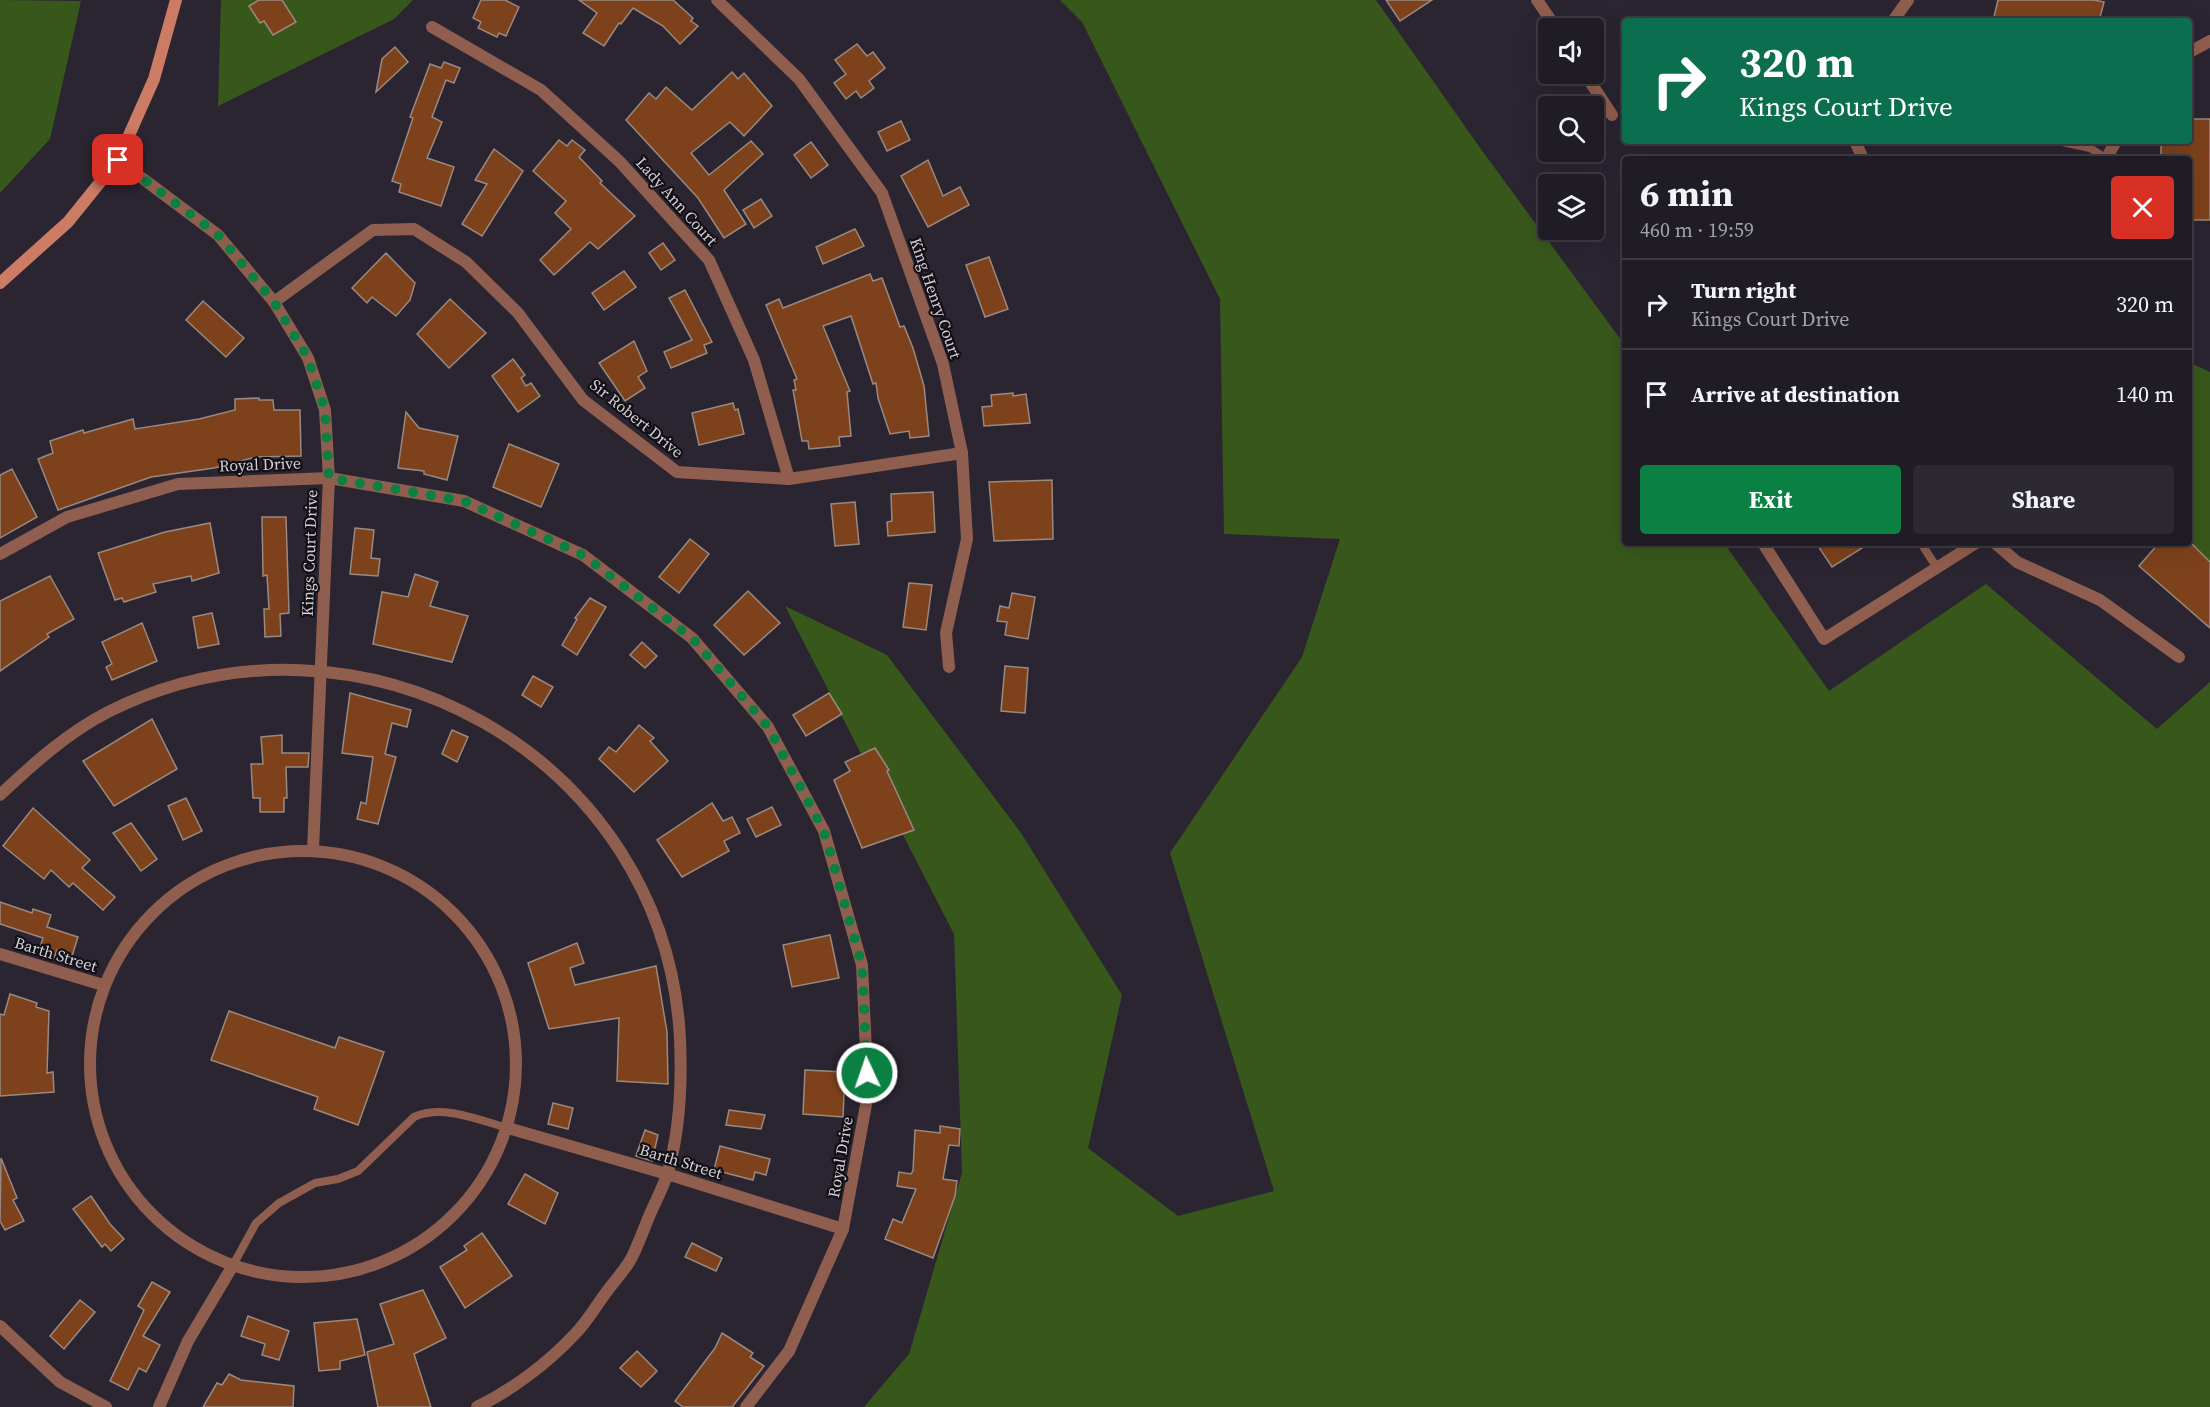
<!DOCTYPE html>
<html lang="en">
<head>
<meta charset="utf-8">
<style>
	body { margin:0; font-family:"Source Serif 4",serif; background:#2d2932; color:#f1f3f6; height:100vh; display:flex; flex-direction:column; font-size:22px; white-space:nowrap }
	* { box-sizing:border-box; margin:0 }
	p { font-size:20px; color:#a2a1a7 }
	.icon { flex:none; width:33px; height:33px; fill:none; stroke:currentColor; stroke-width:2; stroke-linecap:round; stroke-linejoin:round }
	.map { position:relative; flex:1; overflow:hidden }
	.details { position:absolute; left:1622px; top:156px; width:570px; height:390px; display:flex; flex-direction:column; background:#201c25; border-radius:6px; box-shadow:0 6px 24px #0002,0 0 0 2px #3d3a42 }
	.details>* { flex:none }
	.banner { position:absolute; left:1622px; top:18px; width:570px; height:126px; border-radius:6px; box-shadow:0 6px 24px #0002,0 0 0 2px #3d3a42; background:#0b6e4f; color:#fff; overflow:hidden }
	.fabs { position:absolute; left:1538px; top:18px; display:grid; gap:12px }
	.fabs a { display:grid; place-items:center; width:66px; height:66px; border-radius:6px; background:#201c25; box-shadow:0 6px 24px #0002,0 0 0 2px #3d3a42; font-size:30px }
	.pin { position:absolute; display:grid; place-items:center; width:51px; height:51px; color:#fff; margin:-26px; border-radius:12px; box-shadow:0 3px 9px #0006 }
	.me { position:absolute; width:66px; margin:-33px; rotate:357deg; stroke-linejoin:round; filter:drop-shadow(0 0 4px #0008) }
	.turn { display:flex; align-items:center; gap:21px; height:126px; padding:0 18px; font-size:27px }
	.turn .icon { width:78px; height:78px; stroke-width:2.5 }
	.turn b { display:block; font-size:42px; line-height:51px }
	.round { display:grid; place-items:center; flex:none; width:63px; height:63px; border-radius:6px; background:#2d2932 }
	.headline { display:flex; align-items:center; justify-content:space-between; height:102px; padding:0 18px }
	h1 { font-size:36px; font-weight:700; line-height:45px }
	.cta { display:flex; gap:12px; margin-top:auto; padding:12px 18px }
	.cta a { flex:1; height:69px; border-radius:6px; background:#0b8043; color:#fff; font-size:24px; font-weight:700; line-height:69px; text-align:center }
	.cta a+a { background:#2d2932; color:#f1f3f6 }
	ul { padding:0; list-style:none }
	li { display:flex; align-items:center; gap:18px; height:90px; padding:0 18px; border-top:2px solid #3d3a42 }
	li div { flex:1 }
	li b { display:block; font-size:22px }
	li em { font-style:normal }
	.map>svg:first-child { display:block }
	.forest { fill:#38581b }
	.building { fill:#7d421b; stroke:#998981; stroke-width:1.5 }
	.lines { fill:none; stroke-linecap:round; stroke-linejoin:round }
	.lane { stroke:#905e4f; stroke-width:8 }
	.street { stroke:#905e4f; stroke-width:12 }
	.secondary { stroke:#cc7b64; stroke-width:12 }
	.route { stroke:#0b8043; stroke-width:10; stroke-dasharray:0 18 }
	.labels { text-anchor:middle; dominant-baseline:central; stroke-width:4.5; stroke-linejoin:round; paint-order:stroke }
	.street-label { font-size:16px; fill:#d3cfd7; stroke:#120f15 }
</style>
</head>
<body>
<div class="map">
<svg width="2210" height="1407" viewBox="0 0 2210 1407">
	<rect width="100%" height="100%" fill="#2a2531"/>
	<g class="forest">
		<path d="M0,0L81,1L50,139L0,193Z"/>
		<path d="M221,0H413L394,19L218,106Z"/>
		<path d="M1060,0H1376L1483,152L1624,344V543H1724L1829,691L1986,584L2157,729L2210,682V1407H864L909,1354L962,1173L954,934L785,606L887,655L1021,833L1122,995L1088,1148L1178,1216L1274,1191L1170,853L1302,657L1340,539L1224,534L1220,299L1082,22Z"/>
		<path d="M2189,362L2210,372V565L2188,543Z"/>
	</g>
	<g class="building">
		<path d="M259,0H282L296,22L273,35L264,21L260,23L249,6Z"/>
		<path d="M481,0H505L519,7L506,36L499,33L497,37L478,28L481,22L473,18Z"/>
		<path d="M579,0H673L693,18L691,21L698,26L680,44L663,26L633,8L621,24L619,23L604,46L583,33L597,13Z"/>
		<path d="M1386,0H1432L1400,21Z"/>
		<path d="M1998,0H2094L2104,2L2099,21H1993Z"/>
		<path d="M857,44L867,56L873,52L885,68L869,81L874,88L861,98L856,91L846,99L834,83L846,74L835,60Z"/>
		<path d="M395,47L408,62L376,92L382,59Z"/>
		<path d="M444,62L460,68L454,83L446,80L432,117L442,122L427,158L454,167L441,206L399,192L401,184L392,181L413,118L410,117L430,64L441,68Z"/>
		<path d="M732,72L738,79L744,73L772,106L744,136L730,122L691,153L709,175L751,141L763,154L724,190L746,224L724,238L698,198L626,120L649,93L656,99L666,87L692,110Z"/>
		<path d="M2188,119H2210V220H2188V159H2161V141H2188Z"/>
		<path d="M901,121L910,140L887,151L878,132Z"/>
		<path d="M559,140L567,146L572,140L585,150L579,157L602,181L600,183L635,216L598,249L590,242L554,275L540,260L571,229L555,213L566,201L533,171Z"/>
		<path d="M811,142L828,165L811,178L794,155Z"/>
		<path d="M494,149L523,171L482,236L462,224L487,184L475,180Z"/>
		<path d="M928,160L943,196L960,187L969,205L928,227L901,176Z"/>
		<path d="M761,199L772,216L754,228L743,210Z"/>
		<path d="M855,229L864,246L823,264L816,247Z"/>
		<path d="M663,243L675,260L661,270L649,253Z"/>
		<path d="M386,253L415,283L410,300L396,316L372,297L367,303L352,288Z"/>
		<path d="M989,257L1008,309L985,317L966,265Z"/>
		<path d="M624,271L636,287L604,310L592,293Z"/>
		<path d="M870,274L873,281L882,278L900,327L904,326L913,348L924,386L929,436L910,438L909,431L890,434L878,398L876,383L873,384L851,316L823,326L850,391L847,392L851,436L839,437L840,446L809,449L808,441H802L793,390H796L794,380L797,379L766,305L779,299L783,308Z"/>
		<path d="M685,290L712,342L704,345L707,353L671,368L664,352L692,340L669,298Z"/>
		<path d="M450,299L486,333L449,368L417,334Z"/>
		<path d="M203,301L244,338L226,357L186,320Z"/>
		<path d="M634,341L647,371L638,377L645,388L625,401L599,363Z"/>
		<path d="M513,359L525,375L521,378L526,386L531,383L540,396L518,412L492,376Z"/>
		<path d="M1013,393V396L1026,394L1030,423L984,426L982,407L992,406L991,395Z"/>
		<path d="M259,398V400H273L274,410H300L301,456L256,457L214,468L151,477L58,510L38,459L53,453L50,441L83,430L84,433L133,419L135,429L199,419L235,410V399Z"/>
		<path d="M733,403L735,410L738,409L744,434L699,445L692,413Z"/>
		<path d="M406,412L419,428L458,436L447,480L424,474V471L398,468Z"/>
		<path d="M509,444L559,464L541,507L493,487Z"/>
		<path d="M12,469L37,517L0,538V475Z"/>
		<path d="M1052,480L1053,539L994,541L989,482Z"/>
		<path d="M933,492L935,532L888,536L887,522L892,521L891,494Z"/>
		<path d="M855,502L859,544L835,546L831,504Z"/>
		<path d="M262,517H286L289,613L280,614L281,636L265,637L264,609H269L267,575L263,576Z"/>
		<path d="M210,523L219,573L192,581L191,576L153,584L156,592L124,602L122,598L115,600L98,553L165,532Z"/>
		<path d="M355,528L374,530L371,558L380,559L378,576L350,574Z"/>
		<path d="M690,539L709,554L679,593L659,577Z"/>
		<path d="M1816,543H1870L1832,567Z"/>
		<path d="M2159,543H2191L2210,562V628L2139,566Z"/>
		<path d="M415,574L438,582L430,606L468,616L452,662L373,644L382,592L408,597Z"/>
		<path d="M50,576L74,619L47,634L49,637L0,671V601Z"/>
		<path d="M909,583L932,585L926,630L903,627Z"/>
		<path d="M748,591L780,623L744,655L714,625Z"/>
		<path d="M1012,593L1035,597L1028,639L1005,635L1007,622L997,621L1000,606L1009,608Z"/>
		<path d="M590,598L606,607L577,655L562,645L577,619L575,618Z"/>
		<path d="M212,613L219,644L198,648L193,617Z"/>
		<path d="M142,623L157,661L112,680L106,667L112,664L102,642Z"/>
		<path d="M642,642L657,656L645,668L630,655Z"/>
		<path d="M1005,666L1028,668L1025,713L1001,711Z"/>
		<path d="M533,676L553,687L541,707L522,695Z"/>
		<path d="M350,693L411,710L407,727L392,723L385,754L396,757L378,824L357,819L361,802L366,804L373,757L342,753Z"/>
		<path d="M829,693L842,714L806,736L793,715Z"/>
		<path d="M152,719L177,769L114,806L83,761Z"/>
		<path d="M639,725L654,738L650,741L668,761L634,792L599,759L609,747L616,752Z"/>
		<path d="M452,730L468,737L457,762L442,754Z"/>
		<path d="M282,735V753H309L308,767H286L287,798H284V812H260V798H253L251,764H263L261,737Z"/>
		<path d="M875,748L889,770L887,771L914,830L862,848L834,780L850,771L845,762Z"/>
		<path d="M186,798L202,831L183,840L168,806Z"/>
		<path d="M712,803L723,821L732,817L740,833L724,841L729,851L682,877L657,840Z"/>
		<path d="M772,807L781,825L756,837L747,819Z"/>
		<path d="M33,808L90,860L82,868L115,897L103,910L73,883L69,887L51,870L44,879L3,846Z"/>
		<path d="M131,823L157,859L141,871L113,833Z"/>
		<path d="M0,902L32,913L33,909L51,915L47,927L78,937L72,956L57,950L54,959L38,953L43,938L0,924Z"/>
		<path d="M830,935L839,978L792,987L783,945Z"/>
		<path d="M577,943L584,963L570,968L575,985L656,966L667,1032L668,1084L617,1081L619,1018L549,1029L528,963Z"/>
		<path d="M10,994L37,1003L36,1007L49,1011L47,1073L53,1072L54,1092L0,1096V1014L4,1015Z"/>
		<path d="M229,1011L335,1048L339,1037L384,1052L358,1125L314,1109L318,1097L211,1060Z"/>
		<path d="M805,1070L845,1072L843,1117L803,1114Z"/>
		<path d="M553,1103L573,1108L568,1129L548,1124Z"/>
		<path d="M729,1110L765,1115L761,1129L726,1125Z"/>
		<path d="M940,1126L960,1129L959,1146L949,1145L943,1179L957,1181L955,1196L933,1258L885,1239L893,1219L902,1223L916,1189L897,1186L899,1172L911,1174L913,1171L915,1130L940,1133Z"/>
		<path d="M645,1130L658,1135L652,1161L636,1156Z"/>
		<path d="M720,1146L770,1159L766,1175L755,1172L753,1180L714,1170Z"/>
		<path d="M1,1158L17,1198L13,1200L24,1221L5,1230L0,1221Z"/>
		<path d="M525,1174L558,1193L545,1224L508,1204Z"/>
		<path d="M91,1196L110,1224L124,1239L111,1251L105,1244L102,1247L73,1209Z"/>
		<path d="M482,1233L512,1276L465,1308L440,1267L467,1250L464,1246Z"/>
		<path d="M692,1243L722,1258L716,1271L685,1257Z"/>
		<path d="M152,1282L170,1292L143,1336L160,1345L146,1372L139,1368L128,1390L110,1381L144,1310L138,1306Z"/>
		<path d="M423,1290L446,1338L414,1354L431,1407H378L367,1352L394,1344L380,1304Z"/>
		<path d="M80,1300L95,1312L64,1349L50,1336Z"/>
		<path d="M248,1316L289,1331L279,1360L262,1355L265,1344L241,1336Z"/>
		<path d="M357,1319L365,1355L340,1361V1369L319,1371L314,1323Z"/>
		<path d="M722,1333L753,1353L750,1357L764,1366L732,1407H683L675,1401L715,1348Z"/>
		<path d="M637,1351L657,1371L641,1387L620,1368Z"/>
		<path d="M229,1374L241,1380L294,1386L293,1407H203L217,1383L222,1385Z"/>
	</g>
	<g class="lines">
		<g class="lane">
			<path d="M2058,141L2090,148L2107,159"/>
			<path d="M1921,543L1937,568"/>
			<path d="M232,1267L256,1223L279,1203L315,1183L338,1179L358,1171L414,1117C443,1104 478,1120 508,1128"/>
		</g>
		<g class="street">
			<path d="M717,0L799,79L882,193L943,364L962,453L967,539L946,633L949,667"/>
			<path d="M1537,0L1556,28"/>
			<path d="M1893,21L1908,0"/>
			<path d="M432,27L541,90L619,161L709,260L754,360L789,479"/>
			<path d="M2188,53L2210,41"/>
			<path d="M1585,74L1612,115"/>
			<path d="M1855,141L1863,159"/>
			<path d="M2106,159L2116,141"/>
			<path d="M118,160L218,235L274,302L308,358L325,410L329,478L313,850"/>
			<path d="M274,302L373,230L414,229L466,262L518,313L583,400L677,472L789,479L962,453"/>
			<path d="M1763,543L1824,639L1976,543"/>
			<path d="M1995,543L2017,562L2100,600L2179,657"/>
			<path d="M0,554L67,517L178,484L329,478L464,501L583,555L692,638L768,727L824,831L862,965L868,1094L843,1229L789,1351L746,1407"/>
			<path d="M0,795C33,764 67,733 108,712C359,586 666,756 680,1039C682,1084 680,1132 667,1175C662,1190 654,1204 648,1219C643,1231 638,1245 632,1257C626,1269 616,1279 608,1290C597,1304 588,1321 575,1334C548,1363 512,1390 477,1407"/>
			<circle cx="303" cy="1064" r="213"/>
			<path d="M0,954L103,985"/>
			<path d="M508,1128L667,1174L843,1229"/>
			<path d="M0,1326L60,1382L106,1407"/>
			<path d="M159,1407L188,1341L232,1267"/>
		</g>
		<path class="secondary" d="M0,283L68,222L118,160L154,79L176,0"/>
	</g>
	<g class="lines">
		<path class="route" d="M118,160L218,235L274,302L308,358L325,410L329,478L464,501L583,555L692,638L768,727L824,831L862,965L867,1073"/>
	</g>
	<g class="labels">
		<g class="street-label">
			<text transform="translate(677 201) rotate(48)">Lady Ann Court</text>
			<text transform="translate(936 298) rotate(71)">King Henry Court</text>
			<text transform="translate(637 418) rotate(39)">Sir Robert Drive</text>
			<text transform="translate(260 464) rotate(-2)">Royal Drive</text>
			<text transform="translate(309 553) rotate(-88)">Kings Court Drive</text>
			<text transform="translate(56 954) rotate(17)">Barth Street</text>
			<text transform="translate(840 1157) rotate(-80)">Royal Drive</text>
			<text transform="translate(681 1161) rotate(17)">Barth Street</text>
		</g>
	</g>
</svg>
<div class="fabs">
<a><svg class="icon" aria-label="sound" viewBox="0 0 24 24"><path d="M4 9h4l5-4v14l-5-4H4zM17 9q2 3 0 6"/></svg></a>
<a><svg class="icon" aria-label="search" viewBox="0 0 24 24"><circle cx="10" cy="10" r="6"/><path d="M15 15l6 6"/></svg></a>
<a><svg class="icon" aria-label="layers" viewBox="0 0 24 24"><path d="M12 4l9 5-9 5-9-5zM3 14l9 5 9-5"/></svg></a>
</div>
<div class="pin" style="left:118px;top:160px;background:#d93025"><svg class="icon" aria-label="arrive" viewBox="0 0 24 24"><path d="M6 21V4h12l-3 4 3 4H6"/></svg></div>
<svg class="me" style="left:867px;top:1073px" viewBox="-20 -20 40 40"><circle r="17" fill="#0b8043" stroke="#fff" stroke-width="3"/><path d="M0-11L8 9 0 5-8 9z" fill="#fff"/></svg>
<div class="banner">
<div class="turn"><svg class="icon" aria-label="right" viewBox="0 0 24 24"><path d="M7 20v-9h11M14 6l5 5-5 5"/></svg><div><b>320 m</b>Kings Court Drive</div></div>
</div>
<section class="details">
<div class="headline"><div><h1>6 min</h1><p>460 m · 19:59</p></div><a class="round" style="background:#d93025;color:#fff"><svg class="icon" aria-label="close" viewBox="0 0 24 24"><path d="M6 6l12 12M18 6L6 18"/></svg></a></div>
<ul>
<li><svg class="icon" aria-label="right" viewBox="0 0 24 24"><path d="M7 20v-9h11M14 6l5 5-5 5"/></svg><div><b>Turn right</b><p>Kings Court Drive</p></div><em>320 m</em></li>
<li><svg class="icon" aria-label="arrive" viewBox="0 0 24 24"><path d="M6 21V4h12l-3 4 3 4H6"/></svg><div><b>Arrive at destination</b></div><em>140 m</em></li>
</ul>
<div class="cta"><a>Exit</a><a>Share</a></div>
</section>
</div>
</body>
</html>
